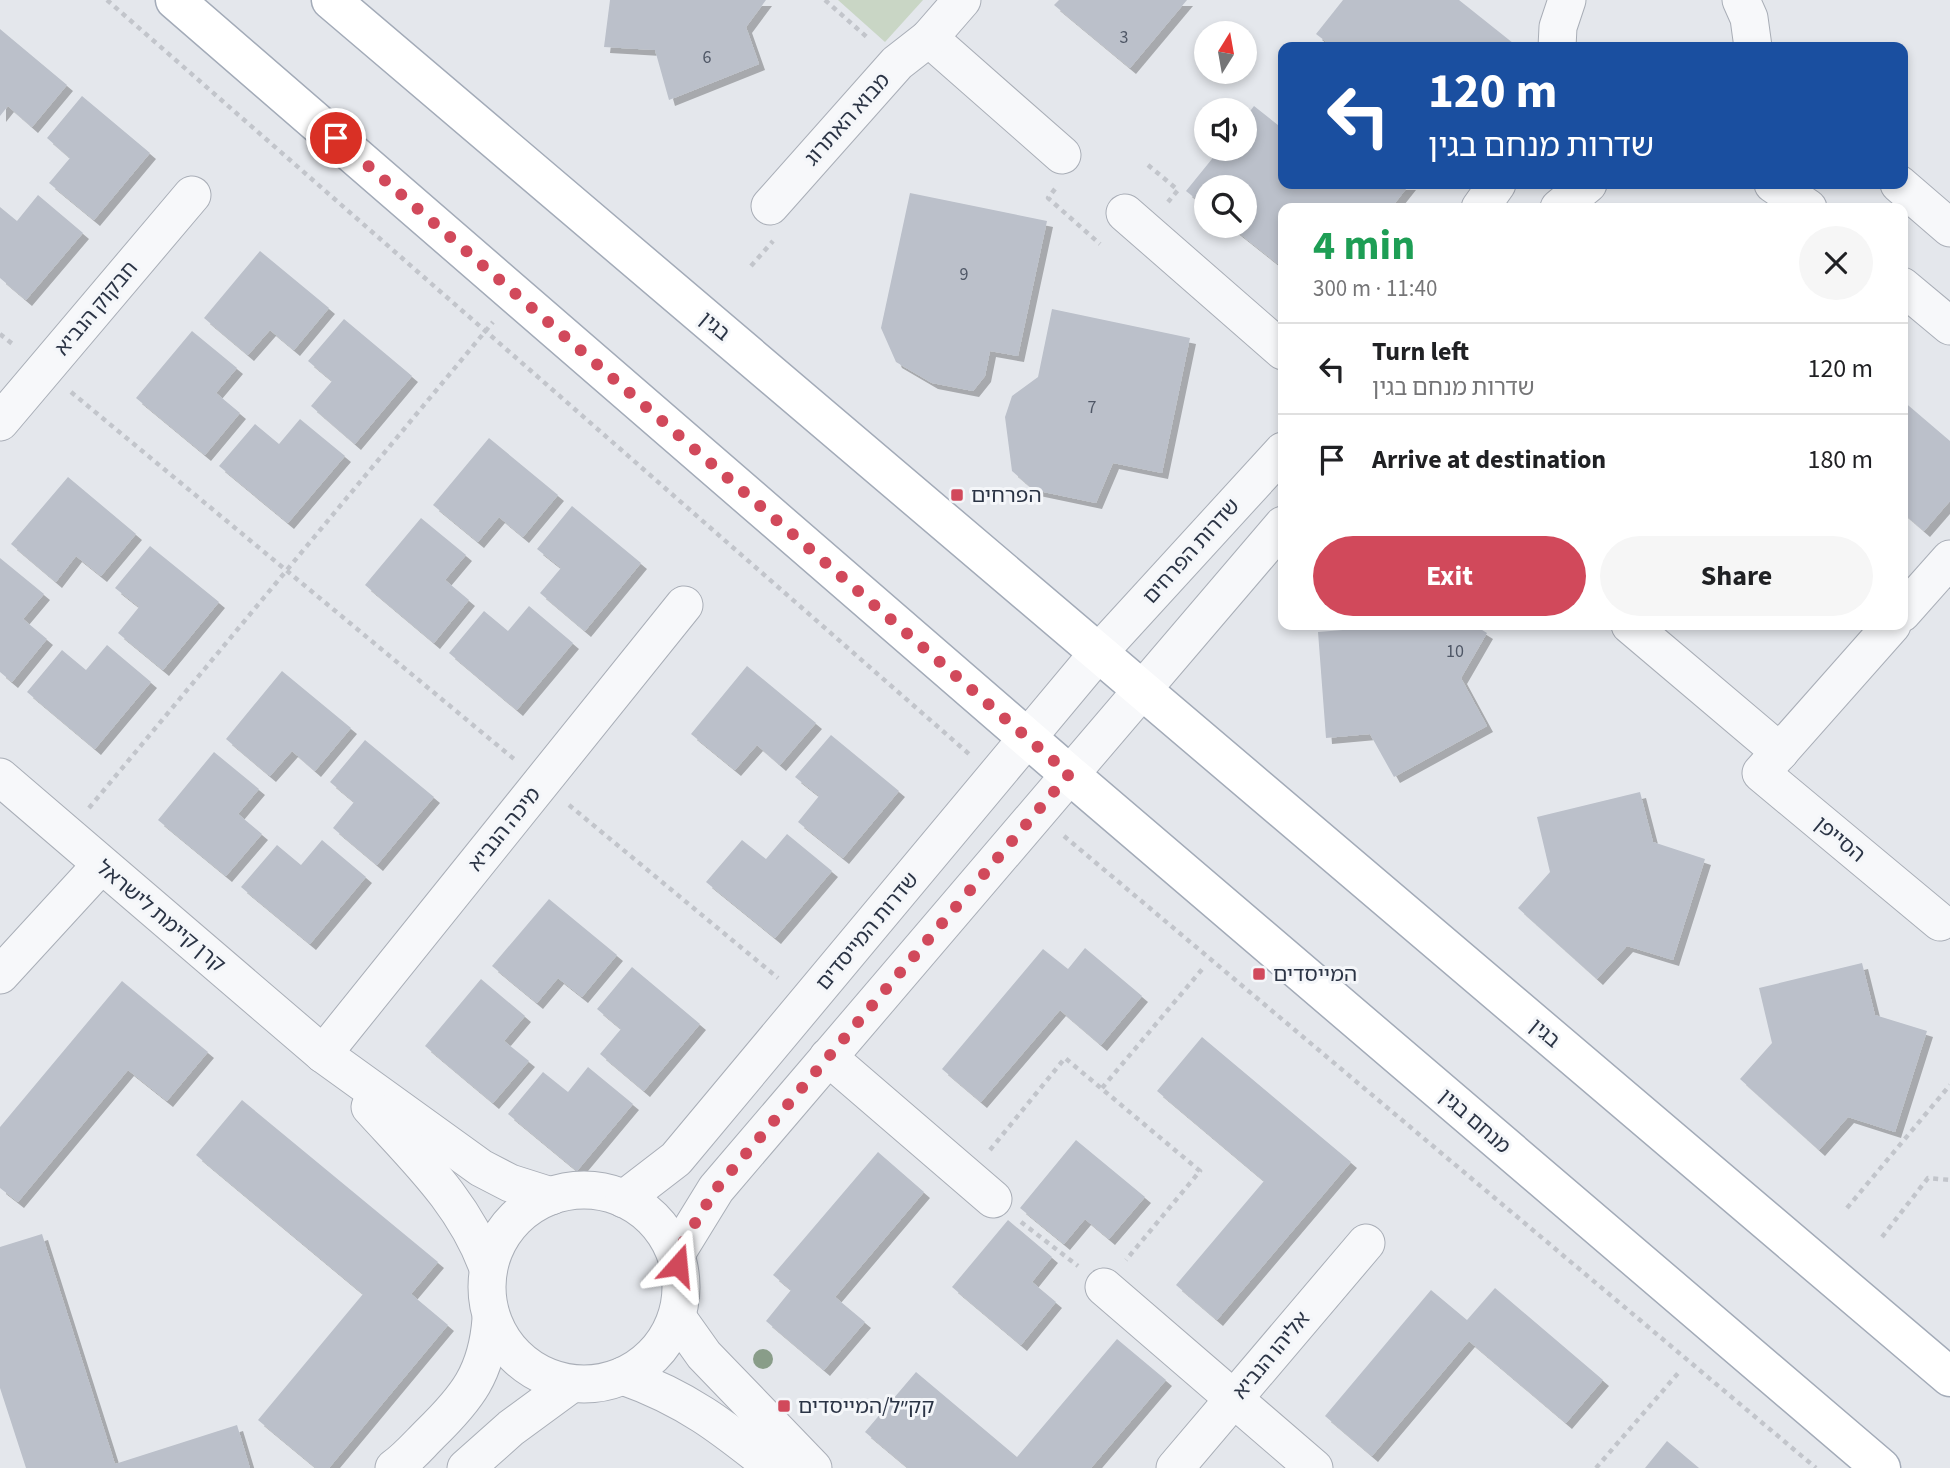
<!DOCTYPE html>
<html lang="en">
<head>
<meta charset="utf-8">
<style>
	body { margin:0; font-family:"Source Sans 3","Noto Sans Hebrew",sans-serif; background:#f6f6f6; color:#202124; height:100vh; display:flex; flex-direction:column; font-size:26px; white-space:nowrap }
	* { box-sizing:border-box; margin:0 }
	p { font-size:23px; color:#757577 }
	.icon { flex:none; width:38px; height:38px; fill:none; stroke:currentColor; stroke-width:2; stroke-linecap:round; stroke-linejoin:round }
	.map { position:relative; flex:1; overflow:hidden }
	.panel { position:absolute; left:1278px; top:203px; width:630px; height:427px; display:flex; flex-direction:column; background:#fff; border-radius:14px; box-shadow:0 4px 10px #0003 }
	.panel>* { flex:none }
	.hud { position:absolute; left:1278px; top:42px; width:630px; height:147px; border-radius:14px; box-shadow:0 4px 10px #0003; background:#1a4fa0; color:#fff; overflow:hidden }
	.needle { width:46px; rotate:11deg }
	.buttons { position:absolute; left:1194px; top:21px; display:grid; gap:14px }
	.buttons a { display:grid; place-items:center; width:63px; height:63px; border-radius:50%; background:#fff; box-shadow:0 4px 10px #0003; font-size:35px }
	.pin { position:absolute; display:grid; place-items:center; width:60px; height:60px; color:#fff; margin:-30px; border:4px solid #fff; border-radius:50%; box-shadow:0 2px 7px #0007 }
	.me { position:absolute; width:77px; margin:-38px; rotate:18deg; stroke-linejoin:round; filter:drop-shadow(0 0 5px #0008) }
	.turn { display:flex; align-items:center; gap:24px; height:147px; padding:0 35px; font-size:32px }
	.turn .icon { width:91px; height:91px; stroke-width:2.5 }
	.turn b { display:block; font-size:49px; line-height:60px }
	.round { display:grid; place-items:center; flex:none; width:74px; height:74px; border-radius:37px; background:#f6f6f6 }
	.overview { display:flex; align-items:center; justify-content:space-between; height:119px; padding:0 35px }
	h1 { font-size:42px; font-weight:700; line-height:52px; color:#1e9e55 }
	.action { display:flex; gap:14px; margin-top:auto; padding:14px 35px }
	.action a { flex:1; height:80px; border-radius:42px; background:#d1495b; color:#fff; font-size:28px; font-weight:700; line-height:80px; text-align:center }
	.action a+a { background:#f6f6f6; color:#202124 }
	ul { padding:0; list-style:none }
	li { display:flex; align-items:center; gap:21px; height:91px; padding:0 35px; border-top:2px solid #e0e0e0 }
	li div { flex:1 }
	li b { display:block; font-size:26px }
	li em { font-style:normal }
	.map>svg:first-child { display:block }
	.green { fill:#c9d6c5 }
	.building { fill:#bbc0ca; filter:url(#shadow) }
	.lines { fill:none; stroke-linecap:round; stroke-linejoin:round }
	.minor-casing { stroke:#a9aeb7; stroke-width:39 }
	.major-casing { stroke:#a3abb8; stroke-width:41 }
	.path { stroke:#c2c5cb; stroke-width:4.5; stroke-dasharray:5 5; stroke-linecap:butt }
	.minor { stroke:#f7f8fa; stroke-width:37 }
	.major { stroke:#fff; stroke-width:38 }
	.tree { fill:#899d89 }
	.route { stroke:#d1495b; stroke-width:12; stroke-dasharray:0 21.6 }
	.poi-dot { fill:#d1495b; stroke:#f4f6f9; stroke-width:2.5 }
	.labels { text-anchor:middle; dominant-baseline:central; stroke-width:6; stroke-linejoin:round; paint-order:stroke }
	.number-label { font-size:18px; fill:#4f5766 }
	.street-label { font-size:21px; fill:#2b3445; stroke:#f4f6f9 }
	.poi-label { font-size:21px; fill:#2b3445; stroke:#f4f6f9; text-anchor:start }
</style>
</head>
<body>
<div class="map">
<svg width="1950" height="1468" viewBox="0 0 1950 1468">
	<defs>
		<filter id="shadow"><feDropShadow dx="6" dy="6" stdDeviation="0" flood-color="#0004"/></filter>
	</defs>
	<rect width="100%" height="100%" fill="#e4e7ec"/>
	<path class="green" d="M838,0H923L885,42Z"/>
	<g class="building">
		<path d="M610,0H766L746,27L759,64L669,100L655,50L604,47Z"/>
		<path d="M1059,0H1187L1130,68L1054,5Z"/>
		<path d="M1343,0H1459L1518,47H1333L1316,34Z"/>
		<path d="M0,29L67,85L32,127L8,106L0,116Z"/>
		<path d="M82,96L150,153L94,220L49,183L70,158L47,138Z"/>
		<path d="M1254,106L1283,129V184H1410L1391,208H1283V268L1230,226H1244V187H1206V207L1186,191L1220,149H1244V119Z"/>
		<path d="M910,193L1047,221L1018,356L990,351L985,376L973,391L932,383L896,362L881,328Z"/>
		<path d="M38,195L83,233L26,300L0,278V207L17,221Z"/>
		<path d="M260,251L329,308L294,350L270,330L248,355L204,318Z"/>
		<path d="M1052,309L1190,338L1162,473L1113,463L1096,503L1034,490L1012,471L1005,417L1012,396L1038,377Z"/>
		<path d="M344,319L412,376L355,444L311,406L332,381L308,361Z"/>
		<path d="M192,331L237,368L216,393L240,413L205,455L136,398Z"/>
		<path d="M1902,400L1950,441V501L1924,531L1902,512Z"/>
		<path d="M300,419L345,456L288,523L219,466L255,424L279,444Z"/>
		<path d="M489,438L558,495L523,537L499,517L478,542L433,505Z"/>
		<path d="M68,477L136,534L101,576L76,556L56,582L11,544Z"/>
		<path d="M572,506L641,563L585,631L540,593L561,568L537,549Z"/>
		<path d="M421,518L466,555L445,580L469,600L434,643L365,585Z"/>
		<path d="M150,546L219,602L163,670L118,633L139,607L115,588Z"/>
		<path d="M0,558L44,594L23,619L47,639L12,682L0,672Z"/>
		<path d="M529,606L573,643L517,710L449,653L484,611L508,631Z"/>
		<path d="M1369,625H1474L1487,633L1461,678L1487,726L1394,777L1370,734L1326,738L1318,632L1367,628Z"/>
		<path d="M107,645L151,682L95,749L27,692L62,650L86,670Z"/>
		<path d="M747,666L816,723L780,765L757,745L735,770L691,734Z"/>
		<path d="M282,671L351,728L315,771L292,751L270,776L226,739Z"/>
		<path d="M831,735L899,791L843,858L798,822L819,796L795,777Z"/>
		<path d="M365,740L434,797L377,865L333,828L354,802L330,782Z"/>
		<path d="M214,752L259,789L238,814L262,834L226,876L158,820Z"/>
		<path d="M1640,792L1653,842L1705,859L1673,960L1627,946L1597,979L1518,908L1550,872L1537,817Z"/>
		<path d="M787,834L832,871L775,938L706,882L742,840L766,859Z"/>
		<path d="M322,840L366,877L310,944L241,887L277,845L301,865Z"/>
		<path d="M549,899L617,955L582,997L558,978L537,1003L492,966Z"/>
		<path d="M1085,948L1142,996L1101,1045L1060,1010L981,1102L942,1069L1043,949L1068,969Z"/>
		<path d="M1862,963L1875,1015L1927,1031L1895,1132L1848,1117L1819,1150L1740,1079L1772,1043L1759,988Z"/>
		<path d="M632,967L700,1024L644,1091L600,1054L621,1029L597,1009Z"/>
		<path d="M481,979L525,1016L504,1041L529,1061L493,1103L425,1046Z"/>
		<path d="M122,981L208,1052L167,1101L128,1070L18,1202L0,1188V1127Z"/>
		<path d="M1202,1037L1351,1162L1217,1320L1176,1285L1264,1181L1157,1091Z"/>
		<path d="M588,1067L633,1104L577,1171L508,1114L543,1072L568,1092Z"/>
		<path d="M242,1100L438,1262L411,1294L448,1325L329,1468H316L258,1420L363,1294L196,1155Z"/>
		<path d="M1076,1140L1145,1197L1109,1239L1085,1219L1064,1244L1020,1208Z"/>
		<path d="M878,1152L924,1192L835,1297L865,1322L824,1370L766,1321L791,1290L773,1275Z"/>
		<path d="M1008,1220L1052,1257L1032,1282L1056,1302L1021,1345L952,1287Z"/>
		<path d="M42,1234L115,1464L237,1425L250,1468H26L0,1388V1247Z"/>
		<path d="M1495,1288L1603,1380L1566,1423L1469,1341L1372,1456L1325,1416L1431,1290L1467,1320Z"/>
		<path d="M1117,1339L1166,1380L1091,1468H908L865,1432L916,1372L1017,1457Z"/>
		<path d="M1667,1441L1699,1468H1645Z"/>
	</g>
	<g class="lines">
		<defs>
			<g id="minor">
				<path d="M1741,0L1749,18L1753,47"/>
				<path d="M929,38L1062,155"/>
				<path d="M1557,47L1558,27L1567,0"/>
				<path d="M1773,184L1808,208"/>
				<path d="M1899,184L1950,228"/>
				<path d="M770,206L897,63L929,38L962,0"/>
				<path d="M1480,208L1497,184"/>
				<path d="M1559,208L1588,184"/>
				<path d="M1125,213L1283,351"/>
				<path d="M1902,286L1950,326"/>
				<path d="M0,422L192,195"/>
				<path d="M1902,613L1950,559"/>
				<path d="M1630,625L1780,752"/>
				<path d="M1892,625L1761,773L1940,922"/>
				<path d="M0,777L323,1054L481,1168L510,1183L551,1196"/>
				<path d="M0,975L101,865"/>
				<path d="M323,1054L684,605"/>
				<path d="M828,1057L993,1199"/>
				<path d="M370,1107C416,1158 464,1202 488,1268"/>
				<circle cx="584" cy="1287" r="97"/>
				<path d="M624,1199L676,1159L1099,652L1283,451"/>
				<path d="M676,1254L716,1189L1283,525"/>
				<path d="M1104,1287L1314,1468"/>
				<path d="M677,1317L704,1355L813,1468"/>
				<path d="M623,1376C686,1398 723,1427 774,1468"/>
				<path d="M394,1468C407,1459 418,1446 430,1434C467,1398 487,1373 491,1319"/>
				<path d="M466,1468L511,1428L571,1384"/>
				<path d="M1175,1468L1366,1243"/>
			</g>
			<g id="major">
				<path d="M175,0L1069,774L1881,1468"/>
				<path d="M331,0L1950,1377"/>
			</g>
		</defs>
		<use href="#minor" class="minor-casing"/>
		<use href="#major" class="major-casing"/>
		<g class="path">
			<path d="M107,0L969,754"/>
			<path d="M825,0L869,39"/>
			<path d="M1148,165L1178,190L1168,202"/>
			<path d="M1055,189L1048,198L1100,244"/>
			<path d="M751,266L773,241"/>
			<path d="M0,334L15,346"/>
			<path d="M71,392L514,759"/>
			<path d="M569,805L778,978"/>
			<path d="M89,808L493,322"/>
			<path d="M1064,836L1816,1468"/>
			<path d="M1102,1088L1204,967"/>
			<path d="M990,1150L1065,1058L1200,1171L1126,1260"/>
			<path d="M1847,1208L1950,1085"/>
			<path d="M1021,1222L1078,1266"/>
			<path d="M1882,1237L1928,1178L1950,1180"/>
			<path d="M1596,1468L1680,1371"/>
		</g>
		<use href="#minor" class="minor"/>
		<use href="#major" class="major"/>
	</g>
	<circle class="tree" cx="763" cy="1359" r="10"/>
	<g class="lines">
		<path class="route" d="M336,138L1069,774L716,1189L676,1254L678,1265"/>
	</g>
	<g class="poi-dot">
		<rect x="950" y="488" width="14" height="14" rx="3.5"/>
		<rect x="1252" y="967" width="14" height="14" rx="3.5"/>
		<rect x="777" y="1399" width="14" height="14" rx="3.5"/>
	</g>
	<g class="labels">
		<g class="number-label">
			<text x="1124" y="37">3</text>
			<text x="707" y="57">6</text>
			<text x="964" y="274">9</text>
			<text x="1092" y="407">7</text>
			<text x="1455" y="651">10</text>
		</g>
		<g class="street-label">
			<text transform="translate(847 119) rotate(-48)">מבוא האתרוג</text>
			<text transform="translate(96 308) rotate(-50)">חבקוק הנביא</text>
			<text transform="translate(715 326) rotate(40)">בגין</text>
			<text transform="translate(1191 551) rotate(-48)">שדרות הפרחים</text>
			<text transform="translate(504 829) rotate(-51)">מיכה הנביא</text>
			<text transform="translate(1840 839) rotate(40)">הסייפן</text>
			<text transform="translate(161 916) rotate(40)">קרן קיימת לישראל</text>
			<text transform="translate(867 931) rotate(-50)">שדרות המייסדים</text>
			<text transform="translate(1545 1033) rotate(40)">בגין</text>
			<text transform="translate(1475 1121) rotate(41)">מנחם בגין</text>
			<text transform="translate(1271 1355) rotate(-50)">אליהו הנביא</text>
		</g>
		<g class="poi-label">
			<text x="971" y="495">הפרחים</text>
			<text x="1273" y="974">המייסדים</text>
			<text x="798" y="1406">קק״ל/המייסדים</text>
		</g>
	</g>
</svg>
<div class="buttons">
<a><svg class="needle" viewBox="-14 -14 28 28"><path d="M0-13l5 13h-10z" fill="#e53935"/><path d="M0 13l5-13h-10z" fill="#757577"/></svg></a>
<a><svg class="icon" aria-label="sound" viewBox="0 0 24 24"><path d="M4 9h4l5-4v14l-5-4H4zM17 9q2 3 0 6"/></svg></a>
<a><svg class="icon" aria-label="search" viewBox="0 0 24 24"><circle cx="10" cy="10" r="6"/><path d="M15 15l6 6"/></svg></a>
</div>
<div class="pin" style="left:336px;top:138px;background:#d93025"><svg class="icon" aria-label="arrive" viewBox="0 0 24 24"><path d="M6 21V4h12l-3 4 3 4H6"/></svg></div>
<svg class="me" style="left:678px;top:1265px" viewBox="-20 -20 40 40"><path d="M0-17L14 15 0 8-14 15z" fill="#d1495b" stroke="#fff" stroke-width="4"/></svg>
<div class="hud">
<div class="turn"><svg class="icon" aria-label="left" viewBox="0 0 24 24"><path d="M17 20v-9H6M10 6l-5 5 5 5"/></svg><div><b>120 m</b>שדרות מנחם בגין</div></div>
</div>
<section class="panel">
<div class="overview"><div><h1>4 min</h1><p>300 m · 11:40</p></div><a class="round"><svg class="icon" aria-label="close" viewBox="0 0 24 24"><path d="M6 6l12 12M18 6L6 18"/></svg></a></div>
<ul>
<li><svg class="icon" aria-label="left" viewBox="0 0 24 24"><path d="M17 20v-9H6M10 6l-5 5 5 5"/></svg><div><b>Turn left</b><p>שדרות מנחם בגין</p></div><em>120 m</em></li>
<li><svg class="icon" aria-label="arrive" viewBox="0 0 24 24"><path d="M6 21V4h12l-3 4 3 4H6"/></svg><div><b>Arrive at destination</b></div><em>180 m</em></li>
</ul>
<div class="action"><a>Exit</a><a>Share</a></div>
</section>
</div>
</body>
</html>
